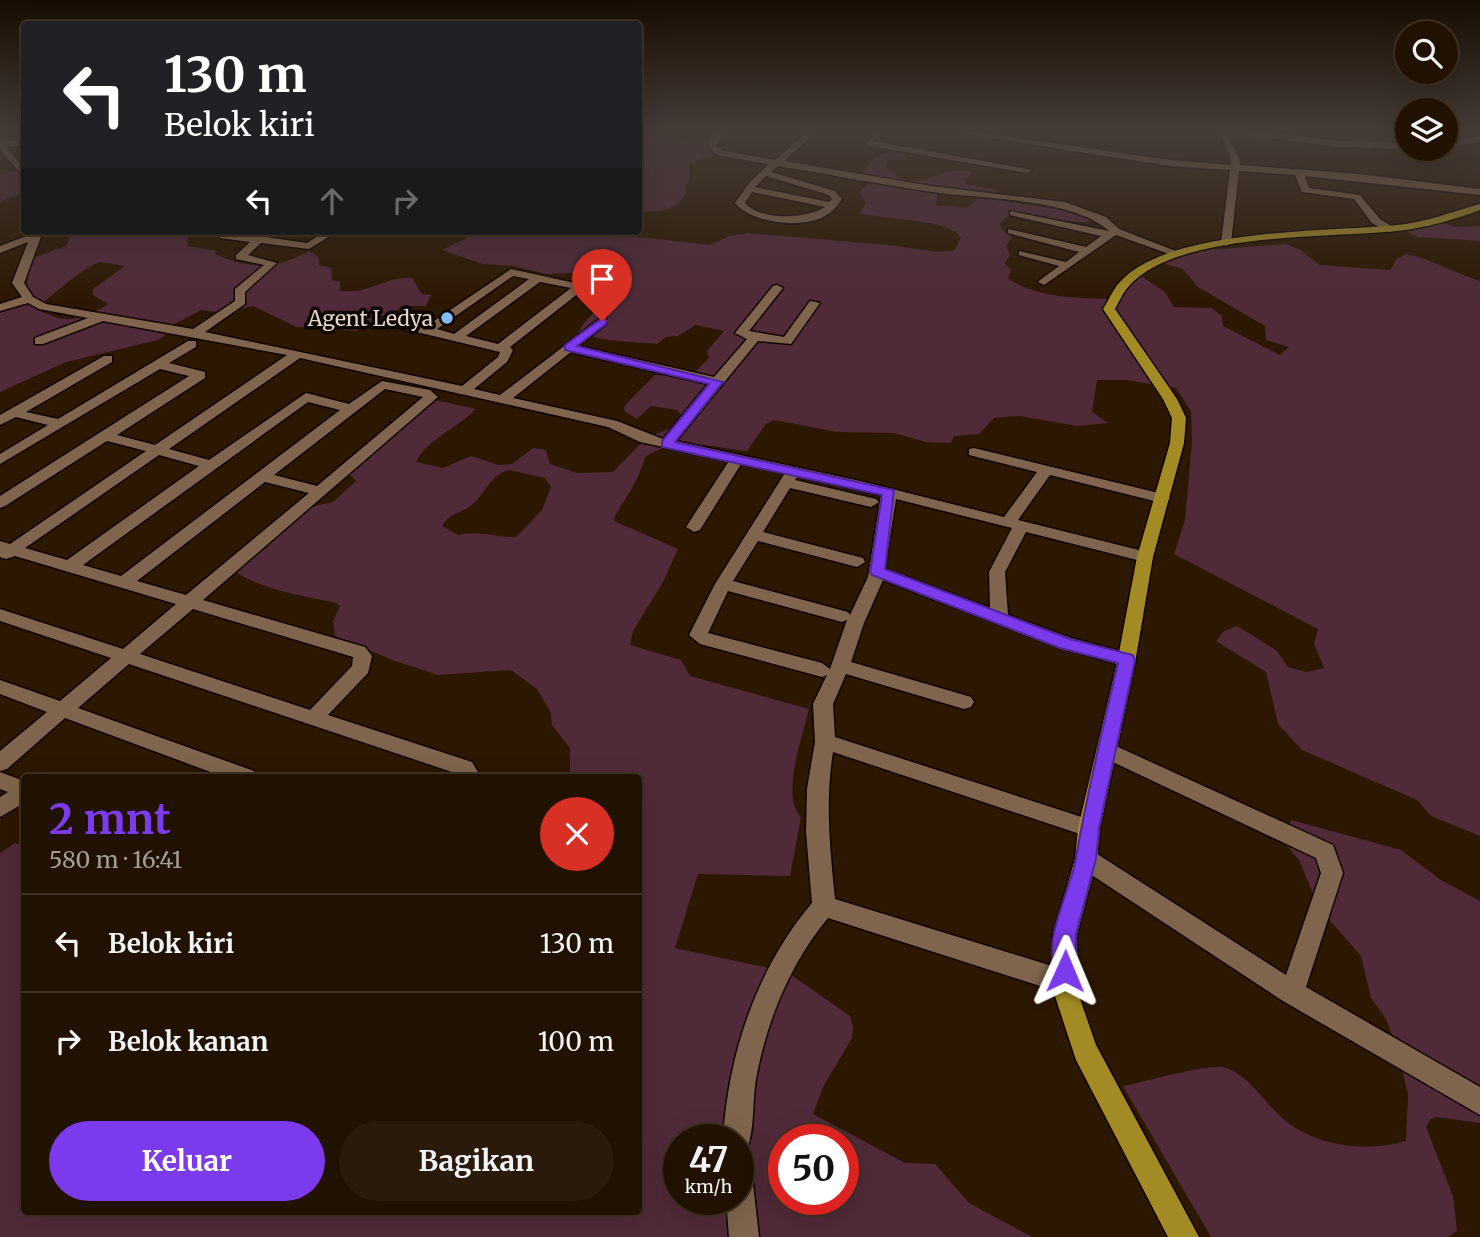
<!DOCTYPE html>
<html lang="id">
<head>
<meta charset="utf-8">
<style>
	body { margin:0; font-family:Merriweather,serif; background:#291a0b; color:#f1f3f6; height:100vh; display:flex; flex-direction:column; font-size:26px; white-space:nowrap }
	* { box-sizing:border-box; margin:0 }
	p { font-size:23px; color:#a29d99 }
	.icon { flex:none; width:38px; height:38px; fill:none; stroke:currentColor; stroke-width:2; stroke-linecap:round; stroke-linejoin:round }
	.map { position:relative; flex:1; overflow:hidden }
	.details { position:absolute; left:21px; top:774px; width:621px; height:441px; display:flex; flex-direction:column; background:#211101; border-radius:7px; box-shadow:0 7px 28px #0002,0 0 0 2px #3e3123 }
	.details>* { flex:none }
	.top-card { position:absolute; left:21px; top:21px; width:621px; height:214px; border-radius:7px; box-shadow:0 7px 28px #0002,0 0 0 2px #3e3123; background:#202124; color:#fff; overflow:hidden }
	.buttons { position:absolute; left:1395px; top:21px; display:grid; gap:14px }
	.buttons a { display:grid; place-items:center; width:63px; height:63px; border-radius:50%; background:#211101; box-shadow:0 7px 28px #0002,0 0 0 2px #3e3123; font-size:35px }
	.speed { position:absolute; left:663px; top:1124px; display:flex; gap:14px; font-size:35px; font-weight:700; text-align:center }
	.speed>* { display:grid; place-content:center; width:91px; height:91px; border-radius:50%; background:#211101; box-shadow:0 7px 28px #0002,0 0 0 2px #3e3123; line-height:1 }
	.speed small { font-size:18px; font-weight:400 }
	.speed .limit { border:10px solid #d22; background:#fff; color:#111 }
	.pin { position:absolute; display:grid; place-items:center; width:60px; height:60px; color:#fff; margin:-72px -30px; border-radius:50% 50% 50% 0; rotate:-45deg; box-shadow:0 0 7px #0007 }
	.pin .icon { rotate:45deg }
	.me { position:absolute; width:77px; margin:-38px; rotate:1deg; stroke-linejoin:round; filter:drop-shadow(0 0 5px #0008) }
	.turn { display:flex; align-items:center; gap:24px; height:147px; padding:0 28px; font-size:32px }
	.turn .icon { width:91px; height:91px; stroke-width:2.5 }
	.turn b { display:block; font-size:49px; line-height:60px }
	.lanes { display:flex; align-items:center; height:66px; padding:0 28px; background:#0003; justify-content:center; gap:35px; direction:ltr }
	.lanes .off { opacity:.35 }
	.round { display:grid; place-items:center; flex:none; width:74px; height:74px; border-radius:37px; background:#291a0b }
	.overview { display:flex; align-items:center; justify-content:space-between; height:119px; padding:0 28px }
	h1 { font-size:42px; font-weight:700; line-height:52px; color:#7c3aed }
	.button { display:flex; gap:14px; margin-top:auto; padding:14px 28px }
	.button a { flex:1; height:80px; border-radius:42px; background:#7c3aed; color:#fff; font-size:28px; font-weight:700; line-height:80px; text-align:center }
	.button a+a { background:#291a0b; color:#f1f3f6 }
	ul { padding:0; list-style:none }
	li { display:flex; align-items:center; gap:21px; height:98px; padding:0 28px; border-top:2px solid #3e3123 }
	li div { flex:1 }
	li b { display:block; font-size:26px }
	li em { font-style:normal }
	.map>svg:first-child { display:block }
	.green { fill:#502a39; fill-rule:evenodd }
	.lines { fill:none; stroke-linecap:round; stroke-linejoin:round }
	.minor-casing { stroke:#130300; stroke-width:3 }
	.major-casing { stroke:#130300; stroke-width:3 }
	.minor { fill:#7f654d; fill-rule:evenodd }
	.major { fill:#a28b25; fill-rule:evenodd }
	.route { fill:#7c3aed; stroke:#51269a; stroke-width:2 }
	.poi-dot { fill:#82bcfa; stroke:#0d0501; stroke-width:2.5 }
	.labels { text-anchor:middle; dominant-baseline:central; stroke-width:7; stroke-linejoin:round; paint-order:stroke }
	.far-poi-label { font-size:21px; fill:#e4d6c8; stroke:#0d0501; text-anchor:end }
</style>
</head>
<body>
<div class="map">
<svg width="1480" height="1237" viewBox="0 0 1480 1237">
	<rect width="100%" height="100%" fill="#2c1701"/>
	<g class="green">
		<path d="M656,134L691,142L709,140L713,155L689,164L690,178L685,189L687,192C674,212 661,212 639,211V143Z"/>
		<path d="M899,151L908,157L905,160H888L885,167C921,201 941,160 973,173L965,179L966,184L995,190L1008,202L1065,209L1094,221C1066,228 1018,200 1000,223L1001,229L1012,237L1006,246L1010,255L1005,263L1011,270L1008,279C1041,299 1080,298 1117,299L1128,285L1141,276L1165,292L1174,307L1212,308L1222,316L1223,326L1280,355L1289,347L1266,340L1265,326L1198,287L1183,269L1161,263L1193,251L1286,244L1300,250L1320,265L1390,270L1397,259L1406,254C1432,259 1454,273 1480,281V836L1431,816L1417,800L1302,750L1278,724L1266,672L1216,641L1224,631L1237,626L1276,650L1288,667L1306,672L1324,668L1314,644L1318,629L1174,554L1185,520L1192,441L1191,411L1176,388L1126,380H1097L1092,412L1108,423L1077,426L1019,416L994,418L979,434L954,436L951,443L926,442L894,433L837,432L774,420L766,424L747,451C710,447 678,435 645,457C639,480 627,496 615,516L614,521L678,549L663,582L633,631L630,645L681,660L690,676L809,709C803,736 780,796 801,817L790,876L698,874L675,948L787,972L850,1016L853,1027L852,1038L824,1085L813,1114L905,1163L935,1164L969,1203L1032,1237H0V853L15,843L24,846V1211H639V777H570V748L552,725L551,713L537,689L511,670L438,675L395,661L335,636L333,621L340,606L336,603C301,595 262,590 232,570L309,507L333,502L356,481L348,473L435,400L476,409C458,428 427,439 416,462L443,468L471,456L498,465L512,464L533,448L546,450L550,464L577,473L613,472L647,437L669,429L682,416L677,410L651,406L637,419L624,411L625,405L655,375L690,377L709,358L707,351L724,331L696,325L678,336L666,337L657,344C630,341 604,343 579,332C587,313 610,304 614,283L575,273L546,274L514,266L483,264L442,250L481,231H587L710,245L730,236L747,233L889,245L937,252L955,250L961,237C948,219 885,220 860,213L866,203L859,192L872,181L861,176C871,159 878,151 899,151ZM944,187L980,196L967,208L936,205L937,196ZM509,470L545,478L551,487L542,510L516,537C495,537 478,530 458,535L442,526C449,514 458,514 469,507C485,497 488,475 509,470ZM679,1139H738V1199H679ZM784,1139H844V1199H784Z"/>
		<path d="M24,168V192L0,202V175Z"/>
		<path d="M1443,223L1457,227L1480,226V241L1418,237L1407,232Z"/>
		<path d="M73,231H193L187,239L188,246L217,251L215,254C250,270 276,269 309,251L319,257V265L331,268L332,280L340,282V291C372,294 381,277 412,278L422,294L431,295L426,306H404L357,331L297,327L253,306L224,313L201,310L169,327L168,333L158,340L66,362L0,392V313L34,300L26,289L32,258L66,246ZM100,262L125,266L93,289V295L108,304L105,306C76,321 69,325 36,309C48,298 87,265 100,262Z"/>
		<path d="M1291,820L1401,850L1441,880L1480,901V1123L1437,1117L1431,1119L1426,1127L1453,1196L1457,1231L1448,1237H1211L1123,1086C1144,1082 1205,1064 1223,1067C1245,1072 1261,1097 1276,1112C1307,1145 1363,1154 1406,1141L1408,1093L1395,1043L1386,1019L1371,998L1361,956L1319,908L1299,860L1284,842Z"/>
	</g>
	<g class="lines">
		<defs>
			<g id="minor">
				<path d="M716,130L723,131L716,146L723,151L775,160L809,130H818L784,161L931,186L1065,202L1106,217L1119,229L1181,253L1172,255L1116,235L1044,285L1038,282L1040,280L1059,266L1019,255V251L1066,262L1079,252L1008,233V229L1086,247L1101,236L1010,215V211L1109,231C1073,198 981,199 933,192C881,185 830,174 778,166L771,172L835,191L842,199C836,207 833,212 823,217C800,229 751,223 735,203L750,182L769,164L717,155L708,147L709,139ZM766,176L829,195L832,199L829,202L755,187ZM752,192L825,207C806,219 761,221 745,203Z"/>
				<path d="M876,130H884L874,141L1032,170L1027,173L865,145Z"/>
				<path d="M940,130H960L1170,160L1231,165C1232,152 1220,143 1220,130H1247L1340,141L1407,143V149L1340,147L1228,133C1228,145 1241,153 1240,165L1359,174L1480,189V195L1305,176L1309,188L1360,195L1380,219L1393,227V231L1389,232L1372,223L1354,199L1302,192L1295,175L1239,171L1231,243L1226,246L1221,243L1230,170L1170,166Z"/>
				<path d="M1480,136V142L1446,147V143Z"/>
				<path d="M24,140V145L6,147L24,169V177L0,150V142Z"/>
				<path d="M33,231H43L24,283L33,297L46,304L193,329L235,301V289L264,265L236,259V255L250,242L220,238L219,236L224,231L307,243L326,231H338L309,249L261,243L248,255L277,263L245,292V304L205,332L462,386L498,357L500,352L379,323V317L425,327L511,269L584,285V289L510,347L513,350L507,362L474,389L500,395L602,317L606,318V324L578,346L714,377L747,339L735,333L773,286L777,285L783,288L749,331L784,337L810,301L820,303L791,344L758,341L676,441L860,481L1004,517L1037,472L969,455V449L974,448L1167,495L1170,498L1167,501L1162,503L1050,475L1018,520L1151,553L1153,557L1145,562L1026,532L1005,572L1008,615L1071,638L1133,655L1136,660L1133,665L1127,667L1060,647L883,580L864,623L851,662L971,697L974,702L971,707L964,709L846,674L833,704L835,737L1097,822L1100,828L1097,834L1089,837L833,752C825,802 830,849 835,899L1065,970L1074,974L1077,982L1074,990L1065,994L828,918C790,964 767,1020 756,1079C752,1102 755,1128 747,1149L738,1152V1139H723C728,1054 757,968 812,903L806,832L807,789L815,742L813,704L827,675L822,677L700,644L689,635L715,584L785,473L741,464L700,530L694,532L686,527L729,461L640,442L608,427L300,358L169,449L209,460L306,393L349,404L382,381L430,390L438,397L203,600L365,647L372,656L368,673L328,715L472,762L481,777H460L458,774L129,664L78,708L254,771L257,777H224L65,718L7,769L0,771V751L47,712L0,694V680L60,701L111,658L0,621V609L123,649L176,604L15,556L6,559L0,557V541L10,544L146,451L107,441L5,506L0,508V496L189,376L160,369L0,464V454L48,425L16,417L0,425V415L104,356H112V362L26,412L58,419L188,341H196V347L169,363L205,372V378L117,435L155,445L287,355L103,321L43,344H35V338L88,318L39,309L28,303L0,311V304L22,297L12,283L28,242L0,253V246L32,234ZM513,276L529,279L454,334L437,329ZM540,282L571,288L498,344L466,336ZM571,352L708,384L663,439L617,421L513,398ZM385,389L423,397L317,486L274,475ZM308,402L340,410L121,576L83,565ZM159,455L199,466L67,560L25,548ZM798,476L881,495L868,577L850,615L848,612L733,581L758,541L857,567L865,562L863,558L763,532L790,488L871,507L879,502L876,499L795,480ZM265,482L309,493L186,595L137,581ZM896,499L1012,528L989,572L990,608L885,569ZM728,591L842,622L847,620L830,669L822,663L708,633ZM193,609L353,657L352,666L310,710L140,654Z"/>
				<path d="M348,231H375C369,236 354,236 348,231Z"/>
				<path d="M1107,742L1333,845L1343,873L1306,987L1480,1087V1115L1283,1001L1078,866L1075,859L1078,852L1086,850L1094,852L1286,975L1321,873L1316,858L1100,756L1097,750L1100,744Z"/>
				<path d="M0,772L24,781V803L0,817V797L8,792L0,789Z"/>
				<path d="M738,1160L748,1164L752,1174L759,1237H729L726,1199H738Z"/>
			</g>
			<path id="major" d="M1480,204V210C1453,220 1425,228 1397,231C1329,238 1176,232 1129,286C1123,292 1119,302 1115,309L1177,399L1186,418L1184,443L1153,557L1135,663L1100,828L1097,859L1077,934L1078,993L1096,1045L1199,1237H1168L1076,1060L1054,993L1053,934L1075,859L1078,828L1117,663L1137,557L1170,443L1172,418L1163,399L1103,309C1109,300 1113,289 1120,282C1168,228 1328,232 1398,225C1426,222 1452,212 1480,204Z"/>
		</defs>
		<use href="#minor" class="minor-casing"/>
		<use href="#major" class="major-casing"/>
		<use href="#minor" class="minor"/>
		<use href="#major" class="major"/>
	</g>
	<linearGradient id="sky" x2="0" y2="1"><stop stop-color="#180d01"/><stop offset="0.43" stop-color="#453c38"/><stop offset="1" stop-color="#453c38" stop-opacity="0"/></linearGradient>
	<rect width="1480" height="303" fill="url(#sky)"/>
	<path class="route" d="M602,318L607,321L606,324L577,346L723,382L675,442L894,490L885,569L1070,639L1133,655L1135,660L1099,828L1096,859L1076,934V971L1072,978L1065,981L1057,978C1040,941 1070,894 1076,858C1087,792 1103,728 1118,663L1060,648L872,575L870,572L882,495L662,447V441L709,384L565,350V345Z"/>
	<circle class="poi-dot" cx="447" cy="318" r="7"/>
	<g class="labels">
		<g class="far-poi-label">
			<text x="433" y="318">Agent Ledya</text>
		</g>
	</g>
</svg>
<div class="buttons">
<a><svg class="icon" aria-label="search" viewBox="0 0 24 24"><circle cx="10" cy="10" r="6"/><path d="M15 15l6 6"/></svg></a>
<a><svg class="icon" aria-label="layers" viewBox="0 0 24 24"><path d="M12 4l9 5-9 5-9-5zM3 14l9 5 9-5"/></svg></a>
</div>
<div class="speed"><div>47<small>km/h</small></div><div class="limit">50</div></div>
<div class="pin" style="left:602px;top:321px;background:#d93025"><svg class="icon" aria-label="arrive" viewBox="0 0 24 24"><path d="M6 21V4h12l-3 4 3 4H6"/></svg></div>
<svg class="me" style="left:1065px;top:971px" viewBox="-20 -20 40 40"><path d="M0-17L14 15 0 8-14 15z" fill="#7c3aed" stroke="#fff" stroke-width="4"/></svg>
<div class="top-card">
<div class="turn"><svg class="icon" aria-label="left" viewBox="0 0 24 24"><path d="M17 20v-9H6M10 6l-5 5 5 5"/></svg><div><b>130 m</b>Belok kiri</div></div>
<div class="lanes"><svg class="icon" aria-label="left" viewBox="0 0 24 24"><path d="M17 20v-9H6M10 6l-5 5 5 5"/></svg><svg class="icon off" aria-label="ahead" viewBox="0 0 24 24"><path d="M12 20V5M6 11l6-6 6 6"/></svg><svg class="icon off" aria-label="right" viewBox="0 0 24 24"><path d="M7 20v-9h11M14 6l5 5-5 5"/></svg></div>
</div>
<section class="details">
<div class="overview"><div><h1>2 mnt</h1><p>580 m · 16:41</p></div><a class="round" style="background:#d93025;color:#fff"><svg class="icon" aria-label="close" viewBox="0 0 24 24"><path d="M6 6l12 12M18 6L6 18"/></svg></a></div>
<ul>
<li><svg class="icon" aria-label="left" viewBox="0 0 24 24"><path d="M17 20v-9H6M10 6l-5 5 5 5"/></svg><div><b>Belok kiri</b></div><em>130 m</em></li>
<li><svg class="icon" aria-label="right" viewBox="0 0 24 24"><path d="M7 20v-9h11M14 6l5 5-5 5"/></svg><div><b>Belok kanan</b></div><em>100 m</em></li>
</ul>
<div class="button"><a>Keluar</a><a>Bagikan</a></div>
</section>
</div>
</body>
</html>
